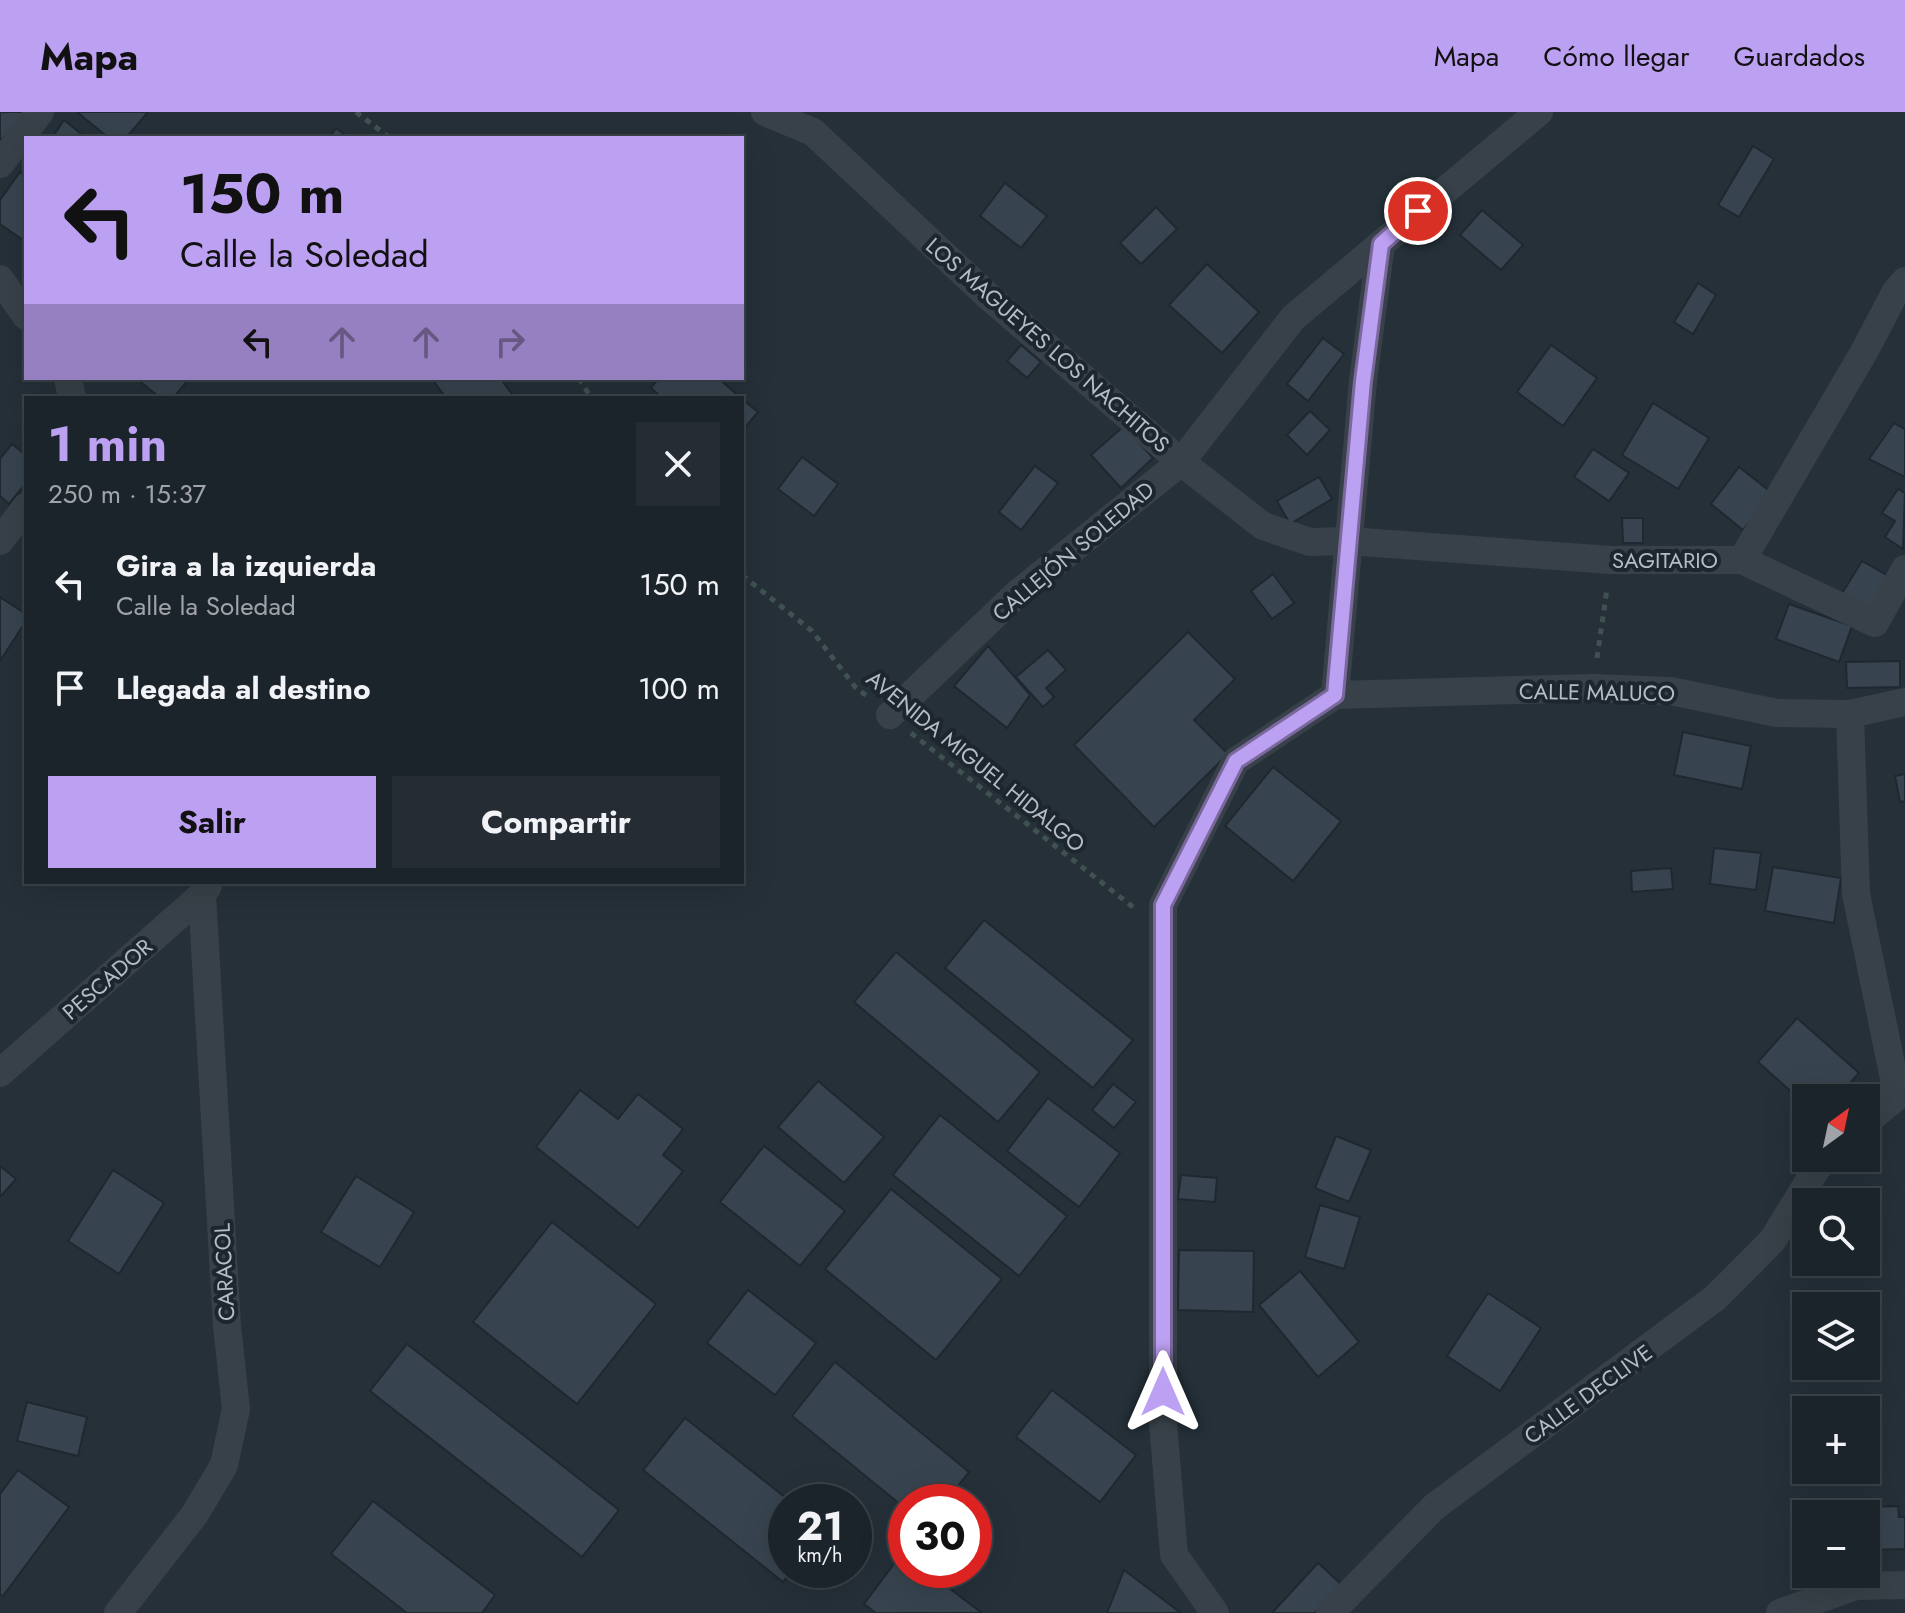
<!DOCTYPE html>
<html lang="es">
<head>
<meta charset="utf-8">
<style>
	body { margin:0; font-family:Jost,sans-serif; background:#252c33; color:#f1f3f6; height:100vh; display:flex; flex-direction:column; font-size:30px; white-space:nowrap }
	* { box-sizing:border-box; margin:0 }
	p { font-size:26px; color:#a0a4a9 }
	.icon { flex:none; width:44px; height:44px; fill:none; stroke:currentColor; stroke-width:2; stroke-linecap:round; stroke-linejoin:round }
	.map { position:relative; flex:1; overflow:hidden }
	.drawer { position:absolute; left:24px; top:284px; width:720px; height:488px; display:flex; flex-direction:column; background:#1c242b; border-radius:0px; box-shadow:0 8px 32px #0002,0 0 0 2px #3a4147 }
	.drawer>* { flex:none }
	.top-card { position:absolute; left:24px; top:24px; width:720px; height:244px; border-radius:0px; box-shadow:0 8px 32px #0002,0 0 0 2px #3a4147; background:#bca0f2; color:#111; overflow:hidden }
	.needle { width:52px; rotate:33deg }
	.buttons { position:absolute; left:1792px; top:972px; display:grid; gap:16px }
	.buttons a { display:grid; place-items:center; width:88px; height:88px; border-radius:0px; background:#1c242b; box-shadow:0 8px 32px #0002,0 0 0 2px #3a4147; font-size:40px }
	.speed { position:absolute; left:768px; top:1372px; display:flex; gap:16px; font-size:40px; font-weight:700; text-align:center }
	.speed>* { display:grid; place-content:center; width:104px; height:104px; border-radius:50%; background:#1c242b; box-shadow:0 8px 32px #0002,0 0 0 2px #3a4147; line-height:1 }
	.speed small { font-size:20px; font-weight:400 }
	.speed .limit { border:12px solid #d22; background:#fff; color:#111 }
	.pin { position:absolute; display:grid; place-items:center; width:68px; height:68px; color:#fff; margin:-34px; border:4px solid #fff; border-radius:50%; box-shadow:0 2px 8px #0007 }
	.me { position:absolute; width:88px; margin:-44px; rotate:0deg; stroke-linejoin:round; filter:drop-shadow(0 0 6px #0008) }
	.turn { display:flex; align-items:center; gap:28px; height:168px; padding:0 24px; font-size:36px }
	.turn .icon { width:104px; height:104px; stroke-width:2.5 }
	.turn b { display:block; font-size:56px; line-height:68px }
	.lanes { display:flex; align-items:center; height:76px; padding:0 24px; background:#0003; justify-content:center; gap:40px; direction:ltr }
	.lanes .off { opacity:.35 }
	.round { display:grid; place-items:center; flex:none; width:84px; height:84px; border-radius:0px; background:#252c33 }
	.summary { display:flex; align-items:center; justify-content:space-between; height:136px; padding:0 24px }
	h1 { font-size:48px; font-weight:700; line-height:60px; color:#bca0f2 }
	.action { display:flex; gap:16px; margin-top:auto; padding:16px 24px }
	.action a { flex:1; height:92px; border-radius:0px; background:#bca0f2; color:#111; font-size:32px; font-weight:700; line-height:92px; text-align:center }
	.action a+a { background:#252c33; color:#f1f3f6 }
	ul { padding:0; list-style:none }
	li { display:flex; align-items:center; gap:24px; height:104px; padding:0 24px }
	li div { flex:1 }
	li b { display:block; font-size:30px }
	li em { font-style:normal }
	header { display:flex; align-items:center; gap:48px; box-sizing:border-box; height:112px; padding:0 40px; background:#bca0f2; color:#111 }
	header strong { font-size:38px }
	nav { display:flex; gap:44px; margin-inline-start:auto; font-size:28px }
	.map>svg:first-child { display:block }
	.building { fill:#37444f; stroke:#1f2830; stroke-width:2 }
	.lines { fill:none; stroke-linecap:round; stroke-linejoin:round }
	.path { stroke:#3f5251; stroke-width:5; stroke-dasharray:6 6; stroke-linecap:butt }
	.minor { stroke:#384149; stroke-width:28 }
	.route-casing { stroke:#7a689d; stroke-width:20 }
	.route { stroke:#bca0f2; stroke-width:14 }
	.labels { text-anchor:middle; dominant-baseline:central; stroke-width:8; stroke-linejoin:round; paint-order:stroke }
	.street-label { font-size:22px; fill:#b4bcc5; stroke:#1d262e }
</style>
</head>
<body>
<header>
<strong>Mapa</strong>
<nav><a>Mapa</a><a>Cómo llegar</a><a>Guardados</a></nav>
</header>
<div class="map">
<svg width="1905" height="1501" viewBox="0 0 1905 1501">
	<rect width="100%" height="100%" fill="#253039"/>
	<g class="building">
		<path d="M0,0H22L26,4L0,29Z"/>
		<path d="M77,0H148L126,26H109Z"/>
		<path d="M64,8L86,26H52Z"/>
		<path d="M336,16L349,26H329Z"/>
		<path d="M1753,34L1774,47L1739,105L1718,93Z"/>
		<path d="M20,60L26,64V130L0,112V88Z"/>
		<path d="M1005,71L1047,104L1021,136L980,104Z"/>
		<path d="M1156,95L1177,117L1141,152L1120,131Z"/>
		<path d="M1482,98L1523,133L1501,158L1460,123Z"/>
		<path d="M1207,152L1259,200L1222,241L1169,193Z"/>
		<path d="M1698,171L1716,183L1693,222L1674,210Z"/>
		<path d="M1323,226L1344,242L1308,289L1287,272Z"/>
		<path d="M1021,233L1041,250L1027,266L1007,249Z"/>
		<path d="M1551,233L1597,266L1563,314L1517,280Z"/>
		<path d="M136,266H190L173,286H160Z"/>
		<path d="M500,266L515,286H446L432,267Z"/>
		<path d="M659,266H718L741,286H662L651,276Z"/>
		<path d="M742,287L758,300L742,319Z"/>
		<path d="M1653,291L1709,326L1678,377L1622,343Z"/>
		<path d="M1310,299L1330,318L1307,343L1287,323Z"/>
		<path d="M1894,311L1905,317V365L1869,347Z"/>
		<path d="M1124,314L1153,346L1121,376L1091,343Z"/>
		<path d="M12,332L26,343V371L9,392L0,384V347Z"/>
		<path d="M1593,337L1629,361L1609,389L1574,365Z"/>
		<path d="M802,345L838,372L814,404L778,377Z"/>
		<path d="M1035,354L1058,371L1021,418L999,400Z"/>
		<path d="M1739,355L1772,381L1743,418L1711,392Z"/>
		<path d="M1319,365L1332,387L1290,412L1277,389Z"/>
		<path d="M1898,377L1905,381L1903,437L1885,425L1895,409L1882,401Z"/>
		<path d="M1622,406H1643V431H1623Z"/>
		<path d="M1862,449L1892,466L1871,501L1841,483Z"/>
		<path d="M1273,462L1294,491L1272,507L1251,479Z"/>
		<path d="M0,485L26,502V509L0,549Z"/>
		<path d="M1789,492L1852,514L1839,550L1776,527Z"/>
		<path d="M1188,520L1235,567L1194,608L1228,642L1154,715L1074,633Z"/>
		<path d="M988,534L1030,583L1007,616L954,574Z"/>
		<path d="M1048,538L1066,558L1046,576L1054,585L1043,595L1016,565Z"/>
		<path d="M1900,549V575L1847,576L1846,550Z"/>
		<path d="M1683,620L1751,634L1742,677L1674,663Z"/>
		<path d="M1273,655L1341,709L1293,769L1225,714Z"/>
		<path d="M1905,662V689L1900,690L1895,664Z"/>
		<path d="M1714,736L1761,741L1756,778L1710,772Z"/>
		<path d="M1773,755L1841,766L1834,811L1765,799Z"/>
		<path d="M1671,756L1673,777L1632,780L1631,759Z"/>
		<path d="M984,808L1133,928L1093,976L945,856Z"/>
		<path d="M896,840L1040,960L998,1010L854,890Z"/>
		<path d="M1797,906L1859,961L1837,986H1806V993L1758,950Z"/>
		<path d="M818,969L884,1025L844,1071L778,1015Z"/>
		<path d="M1113,972L1136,990L1114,1016L1092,998Z"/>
		<path d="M580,978L618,1007L638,982L683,1017L663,1043L683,1059L638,1116L536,1035Z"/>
		<path d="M1048,986L1120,1041L1079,1095L1007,1039Z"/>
		<path d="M940,1003L1067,1104L1019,1164L893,1063Z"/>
		<path d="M1336,1024L1371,1038L1349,1090L1315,1076Z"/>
		<path d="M764,1034L845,1099L800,1154L720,1090Z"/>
		<path d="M0,1054L16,1067L0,1085Z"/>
		<path d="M113,1058L164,1091L119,1162L68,1129Z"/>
		<path d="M1181,1063L1217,1066L1215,1090L1178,1087Z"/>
		<path d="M356,1064L414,1100L380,1155L321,1120Z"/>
		<path d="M891,1077L1002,1167L936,1248L825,1157Z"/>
		<path d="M1320,1093L1360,1105L1344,1157L1305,1145Z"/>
		<path d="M552,1110L656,1192L577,1292L473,1210Z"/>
		<path d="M1179,1138L1254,1139L1253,1200L1178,1198Z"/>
		<path d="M1300,1159L1359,1230L1318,1265L1259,1193Z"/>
		<path d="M748,1178L816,1231L775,1283L707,1231Z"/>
		<path d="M1488,1181L1541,1216L1500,1279L1447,1244Z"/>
		<path d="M407,1232L619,1398L582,1445L370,1279Z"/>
		<path d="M835,1250L969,1360L945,1390H906V1397L792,1304Z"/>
		<path d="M1052,1278L1136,1343L1100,1390L1016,1325Z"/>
		<path d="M27,1290L87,1305L78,1344L17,1329Z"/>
		<path d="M685,1306L791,1390H786V1458H793L783,1470L643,1358Z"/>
		<path d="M18,1358L69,1395L3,1484L0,1482V1382Z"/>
		<path d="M373,1389L495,1483L482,1501H407L331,1442Z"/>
		<path d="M1898,1394L1899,1405H1905V1437L1866,1438L1869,1395Z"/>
		<path d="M902,1441L906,1444V1458H925L982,1501H876L864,1492Z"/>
		<path d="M1318,1451L1341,1472L1315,1501H1272Z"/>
		<path d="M1124,1458L1181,1501H1107Z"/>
	</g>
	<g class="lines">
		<g class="path">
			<path d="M356,0L390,26"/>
			<path d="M579,266L591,286"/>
			<path d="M742,463L812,519L856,576L867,584"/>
			<path d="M1597,546L1607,477"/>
			<path d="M911,621L1133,795"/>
		</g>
		<g class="minor">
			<path d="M765,0L813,20L988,184L1181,350L1263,414L1310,430L1348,429L1611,448H1742L1864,240L1896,179L1905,169"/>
			<path d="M0,52L40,0"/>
			<path d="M0,167L26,204"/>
			<path d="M68,266L72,286"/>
			<path d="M0,429L26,395"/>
			<path d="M1742,448L1875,511L1905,457"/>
			<path d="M1335,583L1363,269L1381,132L1539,0"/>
			<path d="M1335,583L1593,576L1671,579L1777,601L1850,602L1905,590"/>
			<path d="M1850,602L1856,782L1897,981"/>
			<path d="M890,603L1018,481L1181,350L1293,206L1381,132"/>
			<path d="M0,961L202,783L208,774"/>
			<path d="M1866,1010L1905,978"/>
			<path d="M118,1501L195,1402L224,1353L236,1297L227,1214L202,783"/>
			<path d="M1215,1501L1174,1443L1163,1311V793L1236,649L1335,583"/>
			<path d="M1330,1501L1434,1395L1715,1186L1772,1129L1817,1056L1827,1046"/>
			<path d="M1780,1501L1856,1474L1905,1473"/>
		</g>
	</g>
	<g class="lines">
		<defs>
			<path id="route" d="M1163,1280V793L1236,649L1335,583L1363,269L1381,132L1418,99"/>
		</defs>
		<use href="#route" class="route-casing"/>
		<use href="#route" class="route"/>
	</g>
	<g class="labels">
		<g class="street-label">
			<text transform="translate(1048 233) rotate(41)">LOS MAGUEYES LOS NACHITOS</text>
			<text transform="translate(1073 439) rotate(-40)">CALLEJÓN SOLEDAD</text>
			<text x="1665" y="448">SAGITARIO</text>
			<text transform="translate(1597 580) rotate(1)">CALLE MALUCO</text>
			<text transform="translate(976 649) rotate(39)">AVENIDA MIGUEL HIDALGO</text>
			<text transform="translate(107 867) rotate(-41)">PESCADOR</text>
			<text transform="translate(224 1160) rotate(-93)">CARACOL</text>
			<text transform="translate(1588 1282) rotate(-36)">CALLE DECLIVE</text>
		</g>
	</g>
</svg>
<div class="buttons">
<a><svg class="needle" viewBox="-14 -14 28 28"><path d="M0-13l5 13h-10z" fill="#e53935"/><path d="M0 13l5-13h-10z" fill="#a0a4a9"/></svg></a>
<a><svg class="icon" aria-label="search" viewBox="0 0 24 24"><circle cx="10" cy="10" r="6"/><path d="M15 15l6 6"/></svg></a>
<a><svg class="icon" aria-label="layers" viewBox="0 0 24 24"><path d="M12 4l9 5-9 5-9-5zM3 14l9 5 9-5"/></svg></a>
<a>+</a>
<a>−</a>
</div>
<div class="speed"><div>21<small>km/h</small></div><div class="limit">30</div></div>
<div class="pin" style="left:1418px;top:99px;background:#d93025"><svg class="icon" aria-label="arrive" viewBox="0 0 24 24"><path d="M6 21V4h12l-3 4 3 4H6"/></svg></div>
<svg class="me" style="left:1163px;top:1280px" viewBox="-20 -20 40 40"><path d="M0-17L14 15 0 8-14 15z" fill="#bca0f2" stroke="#fff" stroke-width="4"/></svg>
<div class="top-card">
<div class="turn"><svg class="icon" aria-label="left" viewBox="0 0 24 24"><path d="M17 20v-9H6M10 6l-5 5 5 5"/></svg><div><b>150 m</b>Calle la Soledad</div></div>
<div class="lanes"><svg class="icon" aria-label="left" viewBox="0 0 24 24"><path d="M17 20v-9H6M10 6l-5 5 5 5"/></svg><svg class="icon off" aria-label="ahead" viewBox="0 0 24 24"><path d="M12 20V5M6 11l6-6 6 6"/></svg><svg class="icon off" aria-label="ahead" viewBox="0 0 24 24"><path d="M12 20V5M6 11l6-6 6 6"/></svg><svg class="icon off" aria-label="right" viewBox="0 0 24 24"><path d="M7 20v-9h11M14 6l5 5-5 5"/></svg></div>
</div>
<section class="drawer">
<div class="summary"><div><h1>1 min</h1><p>250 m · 15:37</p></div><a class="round"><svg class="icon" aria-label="close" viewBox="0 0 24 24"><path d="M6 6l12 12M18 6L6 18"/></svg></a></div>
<ul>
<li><svg class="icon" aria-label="left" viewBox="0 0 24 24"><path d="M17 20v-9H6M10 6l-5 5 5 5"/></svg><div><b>Gira a la izquierda</b><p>Calle la Soledad</p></div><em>150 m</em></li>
<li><svg class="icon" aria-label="arrive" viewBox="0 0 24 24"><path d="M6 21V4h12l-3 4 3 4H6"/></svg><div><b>Llegada al destino</b></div><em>100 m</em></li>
</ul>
<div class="action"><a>Salir</a><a>Compartir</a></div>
</section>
</div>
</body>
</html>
